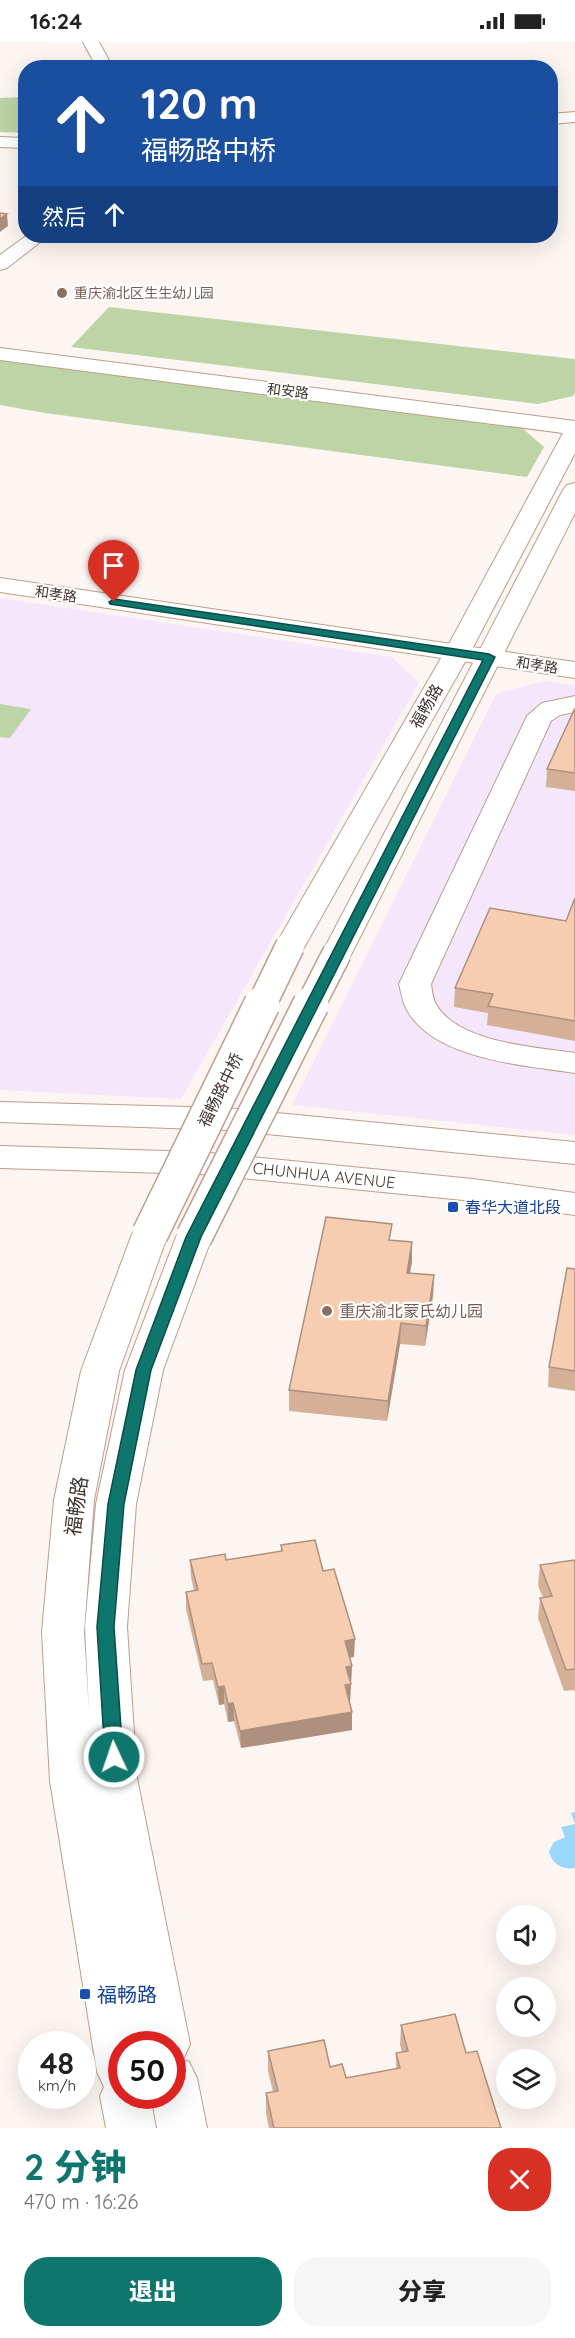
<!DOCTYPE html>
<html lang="zh">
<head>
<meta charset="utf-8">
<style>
	body { margin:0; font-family:Quicksand,"Noto Sans SC",sans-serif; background:#f6f6f6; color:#222; height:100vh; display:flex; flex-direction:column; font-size:22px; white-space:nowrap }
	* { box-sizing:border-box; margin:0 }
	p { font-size:20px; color:#767676 }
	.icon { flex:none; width:33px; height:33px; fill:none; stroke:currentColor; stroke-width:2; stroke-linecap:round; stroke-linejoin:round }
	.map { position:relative; height:2086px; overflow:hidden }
	.side { display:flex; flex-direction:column; background:#fff; flex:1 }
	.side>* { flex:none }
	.banner { position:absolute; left:18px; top:18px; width:540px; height:183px; border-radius:24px; box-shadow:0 6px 24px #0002; background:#1a4fa0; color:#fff; overflow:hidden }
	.controls { position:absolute; left:496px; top:1863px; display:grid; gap:12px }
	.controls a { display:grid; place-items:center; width:60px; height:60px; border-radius:50%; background:#fff; box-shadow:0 6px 24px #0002; font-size:30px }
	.speed { position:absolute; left:18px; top:1989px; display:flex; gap:12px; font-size:30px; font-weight:700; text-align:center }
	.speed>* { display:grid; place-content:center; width:78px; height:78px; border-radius:50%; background:#fff; box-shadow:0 6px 24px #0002; line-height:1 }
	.speed small { font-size:15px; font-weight:400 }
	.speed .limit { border:9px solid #d22; background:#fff; color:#111 }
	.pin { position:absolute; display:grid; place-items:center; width:51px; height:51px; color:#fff; margin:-62px -26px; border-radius:50% 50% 50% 0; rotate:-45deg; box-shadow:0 0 6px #0007 }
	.pin .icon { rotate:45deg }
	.me { position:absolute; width:66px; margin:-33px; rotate:357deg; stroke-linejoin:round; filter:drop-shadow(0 0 4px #0008) }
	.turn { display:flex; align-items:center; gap:21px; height:126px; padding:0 24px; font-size:27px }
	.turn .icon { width:78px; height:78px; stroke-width:2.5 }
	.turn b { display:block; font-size:42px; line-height:51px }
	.then { display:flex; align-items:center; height:57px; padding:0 24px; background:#0003; gap:12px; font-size:22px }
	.round { display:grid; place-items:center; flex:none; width:63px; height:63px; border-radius:24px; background:#f6f6f6 }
	.overview { display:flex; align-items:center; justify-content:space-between; height:102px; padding:0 24px }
	h1 { font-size:36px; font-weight:800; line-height:45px; color:#0f766e }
	.button { display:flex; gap:12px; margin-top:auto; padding:12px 24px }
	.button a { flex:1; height:69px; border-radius:24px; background:#0f766e; color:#fff; font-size:24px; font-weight:800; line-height:69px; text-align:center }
	.button a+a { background:#f6f6f6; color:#222 }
	.status { display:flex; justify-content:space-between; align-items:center; height:42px; padding:0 30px; background:#fff; direction:ltr }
	.status svg { height:16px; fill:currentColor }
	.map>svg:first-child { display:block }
	.commercial { fill:#f5e7fb }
	.green { fill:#bdd4a7 }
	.water { fill:#9bd6fb }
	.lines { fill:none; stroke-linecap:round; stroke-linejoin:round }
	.minor-casing { stroke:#be9e89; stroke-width:2 }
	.major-casing { stroke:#be9e89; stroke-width:2 }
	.minor { fill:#fff; fill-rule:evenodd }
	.major { fill:#fff; fill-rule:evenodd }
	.major-bridge-far1-casing { stroke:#be9e89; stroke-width:31; stroke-linecap:butt }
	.major-bridge-casing { stroke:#be9e89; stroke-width:38; stroke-linecap:butt }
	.major-bridge-far1 { stroke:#fff; stroke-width:28 }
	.major-bridge { stroke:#fff; stroke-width:35 }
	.wall { fill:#d4b099 }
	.shaded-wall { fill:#ad907d }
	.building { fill:#f7cdb2; stroke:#ad907d; stroke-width:1.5 }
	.route { fill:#0f766e; stroke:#0a4d48; stroke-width:1.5 }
	.education-dot { fill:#8d6e63; stroke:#fff; stroke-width:2 }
	.transit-dot { fill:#1a4fb4; stroke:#fff; stroke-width:2 }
	.labels { text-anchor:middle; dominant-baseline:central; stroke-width:4.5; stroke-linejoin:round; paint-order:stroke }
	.far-education-label { font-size:14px; fill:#785e54; stroke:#fff; text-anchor:start }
	.far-street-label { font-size:14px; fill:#42342c; stroke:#fff }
	.street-label { font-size:16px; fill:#42342c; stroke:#fff }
	.transit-label { font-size:16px; fill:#164399; stroke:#fff; text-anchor:start }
	.education-label { font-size:16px; fill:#785e54; stroke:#fff; text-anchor:start }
	.near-street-label { font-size:20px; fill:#42342c; stroke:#fff }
	.near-transit-label { font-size:20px; fill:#164399; stroke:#fff; text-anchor:start }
</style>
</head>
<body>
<div class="status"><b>16:24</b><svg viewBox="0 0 49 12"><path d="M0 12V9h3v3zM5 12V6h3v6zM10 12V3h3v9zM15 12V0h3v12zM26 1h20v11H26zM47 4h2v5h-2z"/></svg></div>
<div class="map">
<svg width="575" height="2086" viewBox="0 0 575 2086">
	<rect width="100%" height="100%" fill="#fdf5f1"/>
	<g class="commercial">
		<path d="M0,556L392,615L419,641L181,1057L0,1048Z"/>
		<path d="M544,639L575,643V1093L292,1063L496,652Z"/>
	</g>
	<g class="green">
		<path d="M25,55V91L0,90V56Z"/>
		<path d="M109,265L575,317V350L573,354L538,362L71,305Z"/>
		<path d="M0,317L521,385L544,405L527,435L45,371L0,363Z"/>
		<path d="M0,662L31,667L10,696L0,695Z"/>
	</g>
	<path class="water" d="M575,1770V1826C562,1828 552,1822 549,1809L554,1800L565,1795L561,1785L575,1782L571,1771Z"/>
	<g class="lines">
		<defs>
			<g id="minor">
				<path d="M83,0H99L113,26H97Z"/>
				<path d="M575,70V80L550,82V72Z"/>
				<path d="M0,95L26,96V106L0,105Z"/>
				<path d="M26,194H48L7,226L0,228V213Z"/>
				<path d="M0,536L575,620V636L0,550Z"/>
				<path d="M575,654V670L560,673L551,679L431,942C432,949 433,958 437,964C460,1001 536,1005 575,1011V1031C524,1023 430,1018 405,964C402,958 401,949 399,942L527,674L542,661Z"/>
			</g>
			<g id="major">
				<path d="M0,306L575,379V411L470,611L301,911L290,913L279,911L275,904L444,611L563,391L0,318Z"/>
				<path d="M575,441V471L352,911L348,918L337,920L326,918L322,911L563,448L567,443Z"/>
				<path d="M0,1060L227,1066L575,1100V1122L227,1088L0,1080Z"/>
				<path d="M0,1104L200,1110L473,1137L575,1151V1173L473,1159L200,1132L0,1126Z"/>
				<path d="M150,1180L163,1184L168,1192L119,1329L94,1458L84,1590L89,1670L85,1585L96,1462L125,1328L176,1195L181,1187L194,1183L207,1187L212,1195L163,1328L136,1462L127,1585L137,1736L190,2002L183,2018L189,2020L197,2036L207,2086H157L151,2054H172V2002H142L133,1955L142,2002H122V2054H150L156,2086H106L100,2054L104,2045L97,2030L50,1739L42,1590L54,1458L81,1329L132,1192L137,1184Z"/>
			</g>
		</defs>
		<use href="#minor" class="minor-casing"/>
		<use href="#major" class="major-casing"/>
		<use href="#minor" class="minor"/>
		<use href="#major" class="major"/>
		<defs>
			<g id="major-bridge-far1">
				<path d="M261,964L290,904"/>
				<path d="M310,964L337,911"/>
			</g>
			<g id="major-bridge">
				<path d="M150,1192L262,962"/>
				<path d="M194,1195L311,962"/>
			</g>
		</defs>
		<use href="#major-bridge-far1" class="major-bridge-far1-casing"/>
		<use href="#major-bridge" class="major-bridge-casing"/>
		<use href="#major-bridge-far1" class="major-bridge-far1"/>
		<use href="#major-bridge" class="major-bridge"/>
	</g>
	<g class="wall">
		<path d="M575,666V749L546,745L547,727Z"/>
		<path d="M575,856V999L487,983L488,971L454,965L455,946L566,879Z"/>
		<path d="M391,1198L412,1200V1220L410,1231L434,1233L433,1254L425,1304L400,1302L387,1379L289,1369V1348Z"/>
		<path d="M575,1227V1349L548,1345L549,1325Z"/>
		<path d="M281,1503L323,1529L354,1615L349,1616L352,1624L350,1659H349L352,1688L241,1706L234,1679L228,1680L224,1662L219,1663L213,1638L203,1639L186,1567V1550L194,1549L191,1535L190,1518H226L281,1509Z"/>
		<path d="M575,1521V1650L574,1648L564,1649L538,1576L540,1556L543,1555L538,1544L540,1523Z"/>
		<path d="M401,1983L466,2011L501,2086H269L266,2072V2051L273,2050L268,2029V2009L330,2025L346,2036L396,2027V2011L402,2010L400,2003Z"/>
	</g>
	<g class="shaded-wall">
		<path d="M7,172L8,184L0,190V177Z"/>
		<path d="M412,1200V1220L406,1251L407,1231Z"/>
		<path d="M434,1233L433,1254L425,1304L426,1284Z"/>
		<path d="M401,1281L400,1302L387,1379L388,1359Z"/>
		<path d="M355,1597L354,1615L344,1616L345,1599Z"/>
		<path d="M352,1624L351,1641L345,1642L346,1625Z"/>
		<path d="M351,1642L350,1659L344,1660L345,1643Z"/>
		<path d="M224,1644V1662L219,1663L218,1645Z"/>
		<path d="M233,1661L234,1679L228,1680V1662Z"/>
		<path d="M352,1670V1688L241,1706L240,1689Z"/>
	</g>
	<g class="building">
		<path d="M0,171L7,172L0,177Z"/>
		<path d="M575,666V731L547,727Z"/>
		<path d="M575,856V979L488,964L493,952L455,946L490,866L566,879Z"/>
		<path d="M326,1175L392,1182L389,1198L412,1200L407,1231L434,1233L426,1284L401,1281L388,1359L289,1348Z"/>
		<path d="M567,1226L575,1227V1329L549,1325Z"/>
		<path d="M315,1498L323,1529L334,1527L355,1597L345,1599L352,1624L346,1625L351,1642L345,1643L352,1670L240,1689L233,1661L228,1662L224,1644L218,1645L212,1621L202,1622L186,1550L198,1548L190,1518L225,1512L226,1518L282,1509L281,1503Z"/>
		<path d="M574,1518L575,1521V1627L566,1628L540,1556L552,1554L540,1523Z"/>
		<path d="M455,1972L466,2011L477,2009L501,2086H274L266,2051L278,2049L268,2009L324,1998L330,2025L342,2022L346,2036L400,2026L396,2011L408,2009L401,1983Z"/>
	</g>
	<path class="route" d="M114,557L489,612L495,615L201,1195L151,1328L124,1462L114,1585L123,1715L120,1720L114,1722L107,1720L105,1715L97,1585L108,1462L136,1328L186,1195L483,618L110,562L109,560Z"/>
	<g class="education-dot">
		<circle cx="62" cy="251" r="6"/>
		<circle cx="327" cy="1269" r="6"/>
	</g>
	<g class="transit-dot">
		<rect x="447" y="1159" width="12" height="12" rx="3"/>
		<rect x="79" y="1946" width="12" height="12" rx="3"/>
	</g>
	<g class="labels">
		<g class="far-education-label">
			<text x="74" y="251">重庆渝北区生生幼儿园</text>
		</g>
		<g class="far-street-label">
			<text transform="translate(288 349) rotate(7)">和安路</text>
			<text transform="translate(56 552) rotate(8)">和孝路</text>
			<text transform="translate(537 623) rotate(9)">和孝路</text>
		</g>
		<g class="street-label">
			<text transform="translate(426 664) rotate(-60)">福畅路</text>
			<text transform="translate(220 1048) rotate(-64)">福畅路中桥</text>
			<text transform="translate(324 1133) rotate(6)">CHUNHUA AVENUE</text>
		</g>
		<g class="transit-label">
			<text x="465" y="1165">春华大道北段</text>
		</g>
		<g class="education-label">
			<text x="339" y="1269">重庆渝北蒙氏幼儿园</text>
		</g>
		<g class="near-street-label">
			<text transform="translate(76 1464) rotate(-82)">福畅路</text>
		</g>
		<g class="near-transit-label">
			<text x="97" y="1952">福畅路</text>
		</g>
	</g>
</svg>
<div class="controls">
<a><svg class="icon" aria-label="sound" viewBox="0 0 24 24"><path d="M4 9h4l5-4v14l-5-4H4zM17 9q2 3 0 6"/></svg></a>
<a><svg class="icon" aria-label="search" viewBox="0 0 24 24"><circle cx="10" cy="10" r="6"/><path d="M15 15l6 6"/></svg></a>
<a><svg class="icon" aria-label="layers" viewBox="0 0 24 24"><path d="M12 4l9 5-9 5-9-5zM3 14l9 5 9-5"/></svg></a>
</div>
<div class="speed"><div>48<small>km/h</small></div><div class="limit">50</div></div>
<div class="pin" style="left:114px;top:560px;background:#d93025"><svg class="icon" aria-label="arrive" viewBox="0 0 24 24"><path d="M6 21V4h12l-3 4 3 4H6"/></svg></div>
<svg class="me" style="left:114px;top:1715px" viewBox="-20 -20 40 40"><circle r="17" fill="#0f766e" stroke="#fff" stroke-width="3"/><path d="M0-11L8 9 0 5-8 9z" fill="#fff"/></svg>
<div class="banner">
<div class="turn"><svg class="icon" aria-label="ahead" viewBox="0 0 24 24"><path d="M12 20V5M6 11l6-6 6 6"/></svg><div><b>120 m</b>福畅路中桥</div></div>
<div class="then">然后<svg class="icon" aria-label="ahead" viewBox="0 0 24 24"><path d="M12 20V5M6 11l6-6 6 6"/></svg></div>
</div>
</div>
<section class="side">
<div class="overview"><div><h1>2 分钟</h1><p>470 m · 16:26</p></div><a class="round" style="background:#d93025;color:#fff"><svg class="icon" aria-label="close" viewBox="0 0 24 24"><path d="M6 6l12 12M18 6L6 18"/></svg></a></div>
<div class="button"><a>退出</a><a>分享</a></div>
</section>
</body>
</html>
